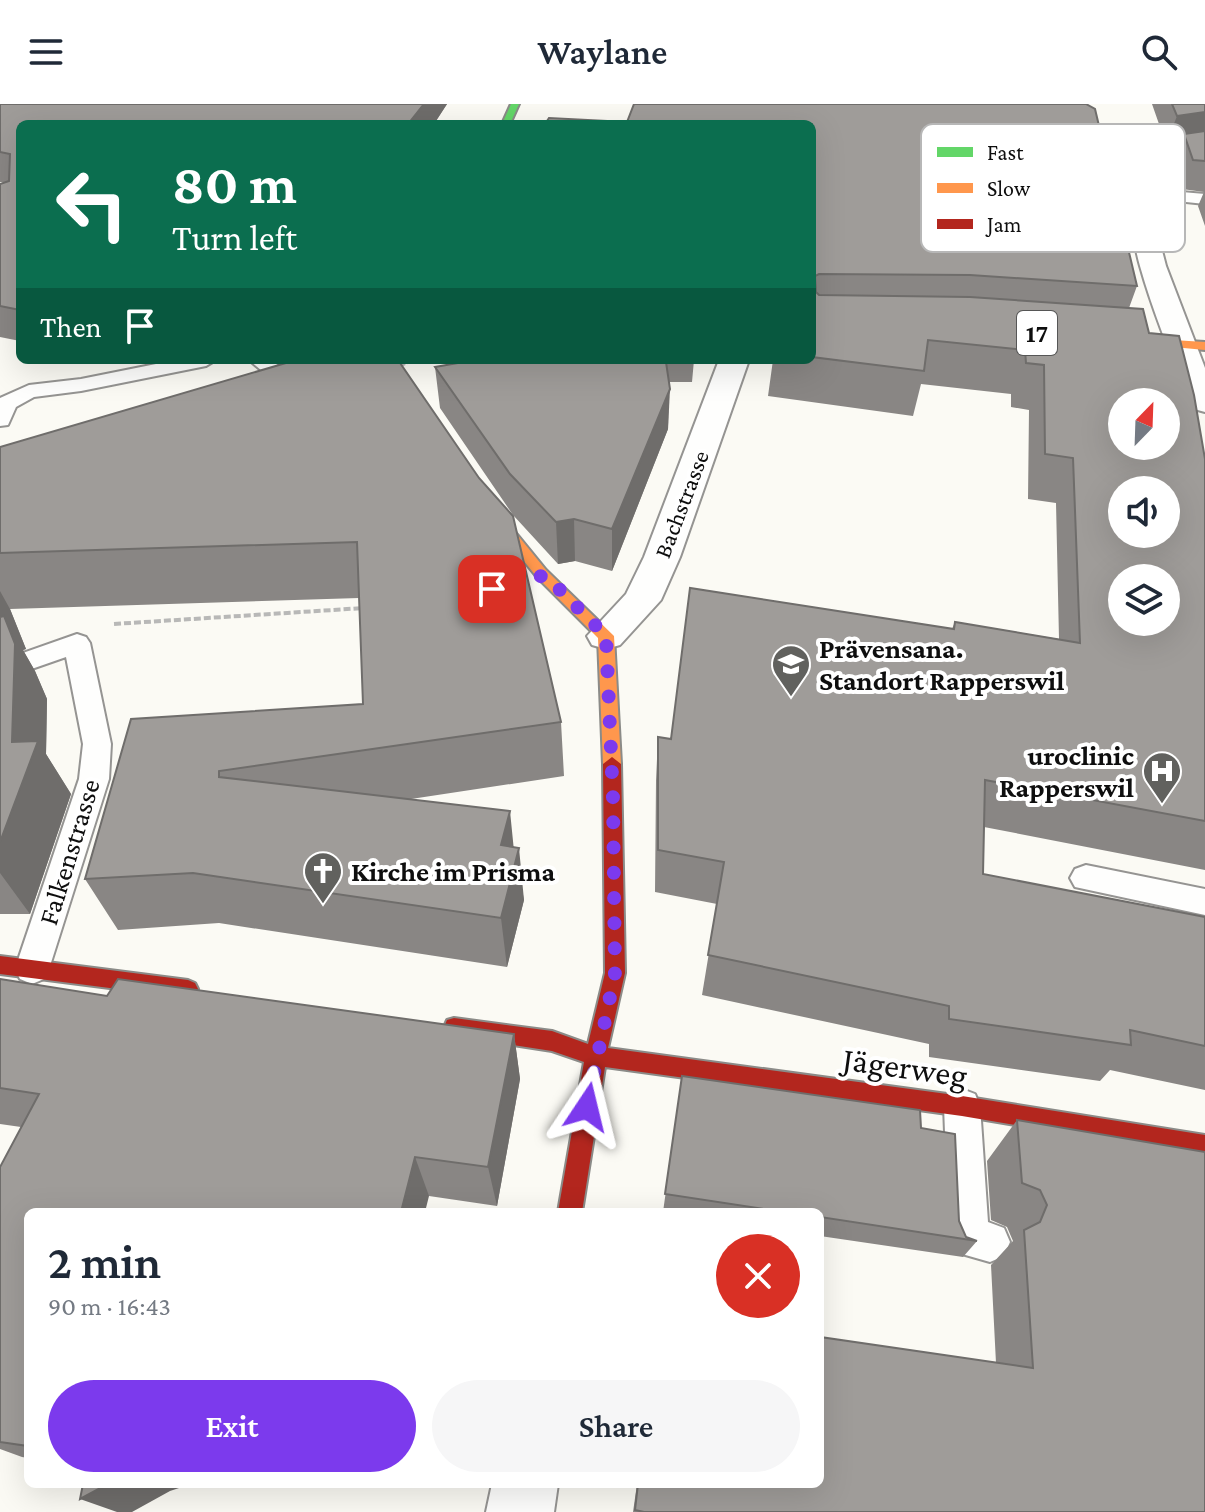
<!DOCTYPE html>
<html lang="en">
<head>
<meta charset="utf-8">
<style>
	body { margin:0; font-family:"Crimson Pro",serif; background:#f6f6f7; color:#1f2937; height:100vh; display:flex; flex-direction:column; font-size:30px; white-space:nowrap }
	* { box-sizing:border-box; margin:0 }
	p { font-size:26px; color:#747a83 }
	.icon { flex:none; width:44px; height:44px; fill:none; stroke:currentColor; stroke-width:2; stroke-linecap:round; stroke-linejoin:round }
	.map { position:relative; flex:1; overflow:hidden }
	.side { position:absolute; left:24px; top:1104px; width:800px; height:280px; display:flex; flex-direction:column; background:#fff; border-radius:12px; box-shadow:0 8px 32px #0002 }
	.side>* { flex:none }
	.banner { position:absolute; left:16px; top:16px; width:800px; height:244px; border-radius:12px; box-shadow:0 8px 32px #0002; background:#0b6e4f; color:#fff; overflow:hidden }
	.needle { width:52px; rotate:23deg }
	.buttons { position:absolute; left:1108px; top:284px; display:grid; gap:16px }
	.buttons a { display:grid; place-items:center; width:72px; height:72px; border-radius:50%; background:#fff; box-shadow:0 8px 32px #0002; font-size:40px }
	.pin { position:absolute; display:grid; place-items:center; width:68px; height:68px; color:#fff; margin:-34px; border-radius:16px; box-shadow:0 4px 12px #0006 }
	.me { position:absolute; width:88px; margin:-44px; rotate:10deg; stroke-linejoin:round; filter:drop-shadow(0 0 6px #0008) }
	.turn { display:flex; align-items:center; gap:28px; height:168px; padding:0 24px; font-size:36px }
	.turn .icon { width:104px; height:104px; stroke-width:2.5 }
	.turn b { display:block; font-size:56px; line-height:68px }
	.then { display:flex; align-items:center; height:76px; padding:0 24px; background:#0003; gap:16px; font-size:30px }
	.round { display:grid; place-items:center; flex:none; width:84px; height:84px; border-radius:42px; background:#f6f6f7 }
	.summary { display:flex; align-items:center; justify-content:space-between; height:136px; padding:0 24px }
	h1 { font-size:48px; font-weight:600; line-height:60px }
	.primary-button { display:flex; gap:16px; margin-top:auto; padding:16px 24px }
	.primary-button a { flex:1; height:92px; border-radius:48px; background:#7c3aed; color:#fff; font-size:32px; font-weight:600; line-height:92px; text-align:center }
	.primary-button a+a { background:#f6f6f7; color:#1f2937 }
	header { display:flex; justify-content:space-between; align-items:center; height:104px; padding:0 24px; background:#fff; font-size:36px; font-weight:600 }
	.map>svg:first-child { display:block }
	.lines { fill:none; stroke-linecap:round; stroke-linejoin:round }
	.lane-casing { stroke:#959492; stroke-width:4 }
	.street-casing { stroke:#959492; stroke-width:4 }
	.fast-casing { stroke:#8b8b88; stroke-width:4 }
	.slow-casing { stroke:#8b8b88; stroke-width:4 }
	.jam-casing { stroke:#8b8b88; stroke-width:4 }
	.path-far1 { stroke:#b8b8b7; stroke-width:3; stroke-dasharray:4 2; stroke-linecap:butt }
	.path { stroke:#b8b8b7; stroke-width:4; stroke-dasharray:7 3; stroke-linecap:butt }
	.lane { fill:#fefefd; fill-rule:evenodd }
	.street { fill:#fefefd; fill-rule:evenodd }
	.fast { fill:#63d668; fill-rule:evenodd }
	.slow { fill:#ff974d; fill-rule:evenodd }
	.jam { fill:#b3261e; fill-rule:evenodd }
	.wall { fill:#898684 }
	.shaded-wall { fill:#6f6d6b }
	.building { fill:#9f9c99; stroke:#6f6d6b; stroke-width:2; fill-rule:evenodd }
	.route { stroke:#7c3aed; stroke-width:14; stroke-dasharray:0 25.2 }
	.labels { text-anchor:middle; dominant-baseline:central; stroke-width:8; stroke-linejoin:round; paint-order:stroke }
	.far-street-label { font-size:24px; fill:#0e0e0e; stroke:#fff }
	.shield { fill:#fff; stroke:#565656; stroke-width:2 }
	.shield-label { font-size:26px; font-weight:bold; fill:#0e0e0e }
	.poi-label { font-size:28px; font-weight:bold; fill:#0e0e0e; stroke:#fff; text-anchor:start }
	.street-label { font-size:28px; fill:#0e0e0e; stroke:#fff }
	.near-street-label { font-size:34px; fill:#0e0e0e; stroke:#fff }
	.key { fill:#fff; stroke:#b7b7b7; stroke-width:2 }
	.key-label { font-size:22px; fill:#0e0e0e }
</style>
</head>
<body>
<header><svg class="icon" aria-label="menu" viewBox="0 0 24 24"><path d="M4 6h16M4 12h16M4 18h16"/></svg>Waylane<svg class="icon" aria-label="search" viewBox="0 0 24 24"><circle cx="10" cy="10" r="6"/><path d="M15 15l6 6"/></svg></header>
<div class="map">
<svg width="1205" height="1408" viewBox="0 0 1205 1408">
	<rect width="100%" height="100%" fill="#fbfaf4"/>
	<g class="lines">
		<defs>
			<g id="lane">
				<path d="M1135,84L1205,90V100L1129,92V86Z"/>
				<path d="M176,256H216L206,262L81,287L34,293L16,303L8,321L0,322V294L29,281L81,275Z"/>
				<path d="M249,256H272L291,273L288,277H274Z"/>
				<path d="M77,530L86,533L90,539L111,640L109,675L49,865L44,875L32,880L20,875L15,865L79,675L83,640L66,553L0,576V557Z"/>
				<path d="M1086,761L1205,785V811L1075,783L1070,774L1075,765Z"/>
				<path d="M962,985L975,990L980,1002L988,1118L1004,1124L1010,1138L1004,1152L990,1158L955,1148L949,1134L944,1002L949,990Z"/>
			</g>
			<g id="street">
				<path d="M990,0C1037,0 1088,11 1121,48L1205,38V52L1131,60L1147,89L1166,162L1205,264V308L1194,305L1190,299C1172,254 1153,208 1140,162C1133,138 1132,113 1124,90C1104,34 1045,17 993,4Z"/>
				<path d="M719,256H749L680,453L661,496L620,541L606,545L592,541L587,532L626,490L644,453Z"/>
				<path d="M492,1380H558L554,1408H486Z"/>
			</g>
			<path id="fast" d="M511,0H519L510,20H502Z"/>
			<g id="slow">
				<path d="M1124,233L1205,238V246L1120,238L1118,236Z"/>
				<path d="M484,395L489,396L546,466L614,532L621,660L618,665L612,667L603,660L598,534L536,472L477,399Z"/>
			</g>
			<g id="jam">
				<path d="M612,653L621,660L625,869L608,944L962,992L1205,1031V1053L962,1012L605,963L582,1108H558L584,958L552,947L454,932L447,930L444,923L447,916L454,914L552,927L588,940L605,869L603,660Z"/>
				<path d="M0,852L188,876L195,879L198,885L195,891L188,894L0,870Z"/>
			</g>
		</defs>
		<use href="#lane" class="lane-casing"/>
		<use href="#street" class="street-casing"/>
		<use href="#fast" class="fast-casing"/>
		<use href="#slow" class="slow-casing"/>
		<use href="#jam" class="jam-casing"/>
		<g class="path-far1">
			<path d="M432,18L463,19"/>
			<path d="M396,264L413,256"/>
		</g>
		<path class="path" d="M114,520L364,504"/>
		<use href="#lane" class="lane"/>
		<use href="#street" class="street"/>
		<use href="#fast" class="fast"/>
		<use href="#slow" class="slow"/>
		<use href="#jam" class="jam"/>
	</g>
	<g class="wall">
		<path d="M0,0H447L434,20H20V237L0,233V80L4,78H0Z"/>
		<path d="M1152,0H1205V122L1198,102L1204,88L1182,85L1173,58L1181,38L1166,40Z"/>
		<path d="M812,20L1137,182L1129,204L1149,229L1205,355V766L984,723L983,770L1205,813V986L1110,966L1100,977L929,953V940L702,891L717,800L655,788L656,677L658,633L671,635L952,525L955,518L1059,535L1056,399L1028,395L1029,306L1011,303V290L921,280L913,312L768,292L773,256H812Z"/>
		<path d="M296,256L561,618L564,672L411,695L514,743L524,796L507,863L219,819L118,826L85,775L131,615L363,600L359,494L10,505L26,545L23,546L35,567L47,595L46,650L71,690L30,810H0V343Z"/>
		<path d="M627,256H694L692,278H669L668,325L612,467L575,457L558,460L513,411L440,304L435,263L628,258Z"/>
		<path d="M0,875L107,892L514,930L520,975L497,1102L429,1092L28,1108V1354L22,1353L0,1345V1063L21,1023L0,1020Z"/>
		<path d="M682,972L921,1024L966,1133L977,1137L963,1153L820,1132V1108H663Z"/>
		<path d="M1017,1016L1205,1408H633L637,1380H820L996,1259L991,1161L1013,1137L1007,1123L991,1116L987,1057Z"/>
	</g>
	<g class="shaded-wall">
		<path d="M424,0H447L434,20H408Z"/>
		<path d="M1205,8V35L1184,30L1181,38L1166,40L1177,12Z"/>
		<path d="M670,285L668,325L612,467V425Z"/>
		<path d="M574,415L575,457L558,460L556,418Z"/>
		<path d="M0,487L10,505L26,545L23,546L35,567L47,595L46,650L71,690L30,810L0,769V738L12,638L0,554Z"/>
		<path d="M510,707L515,757L519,744L524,796L507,863L501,814V741Z"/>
		<path d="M514,930L520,975L497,1102L488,1063Z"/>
		<path d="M415,1053L429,1092L425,1108H401Z"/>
		<path d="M108,1380H191L170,1387L132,1408H117L80,1395Z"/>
		<path d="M252,1380H264L260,1384Z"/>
	</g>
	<g class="building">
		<path d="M0,0H424L408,20H20V206L0,202V80L9,77L10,50L0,48Z"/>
		<path d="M634,0H1086L1095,5L1137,182L970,171L819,170L815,172L816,188L819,191L970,193L1143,205L1149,229L1179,232L1194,291L1205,355V717L985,676L983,770L1205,813V942L1130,926L1131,941L949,915V902L708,851L724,758L658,746V633L671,635L690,484L954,525L955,518L1080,539L1073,354L1045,350L1044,261L1026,259L1025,246L928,236L924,267L812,253V20H545L549,14L627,18ZM1122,298H1166V342H1122ZM1122,386H1166V430H1122ZM1122,474H1166V518H1122Z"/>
		<path d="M1172,0H1205V8L1177,12Z"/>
		<path d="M1205,27V57L1193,56L1184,30Z"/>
		<path d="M296,256H398L479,374L513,412L561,618L219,667V673L510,707L501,741L519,744L501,814L193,769L85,775L131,615L363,600L357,438L0,449V343Z"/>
		<path d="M475,256H545L546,259L666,258L670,285L612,425L574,415L556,418L510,370L435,263Z"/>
		<path d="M4,512L15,540L12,638L38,637L0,738V513Z"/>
		<path d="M0,875L107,892L118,875L514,930L488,1063L415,1053L401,1108H28V1342L0,1338V1063L39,990L0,984Z"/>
		<path d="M682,972L920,1006L921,1024L955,1030L959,1117L966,1133L977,1137L820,1113V1108H784L665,1090Z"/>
		<path d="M1017,1016L1205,1048V1408H644L635,1406L638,1380H820V1233L1033,1264L1024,1126L1040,1118L1047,1101L1040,1086L1022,1079Z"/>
		<path d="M83,1380H108L80,1395Z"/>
	</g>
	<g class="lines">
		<path class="route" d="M492,485L545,471L606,532L613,694L615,869L587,1003"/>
	</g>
	<defs>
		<symbol id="university-pin" viewBox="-11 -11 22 30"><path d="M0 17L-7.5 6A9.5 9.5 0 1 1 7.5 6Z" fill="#61615e" stroke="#fff"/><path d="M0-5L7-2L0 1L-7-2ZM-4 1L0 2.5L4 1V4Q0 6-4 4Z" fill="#fff"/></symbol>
		<symbol id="hospital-pin" viewBox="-11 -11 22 30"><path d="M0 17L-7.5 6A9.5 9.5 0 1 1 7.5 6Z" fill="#61615e" stroke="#fff"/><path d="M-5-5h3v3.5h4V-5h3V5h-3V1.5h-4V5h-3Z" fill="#fff"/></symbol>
		<symbol id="church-pin" viewBox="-11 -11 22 30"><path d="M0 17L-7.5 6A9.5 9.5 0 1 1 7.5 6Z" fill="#61615e" stroke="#fff"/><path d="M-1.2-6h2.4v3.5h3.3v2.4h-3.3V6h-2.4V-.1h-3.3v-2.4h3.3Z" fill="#fff"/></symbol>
	</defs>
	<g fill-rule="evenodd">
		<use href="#university-pin" x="769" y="538" width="44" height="60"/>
		<use href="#hospital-pin" x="1140" y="645" width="44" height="60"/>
		<use href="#church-pin" x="301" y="745" width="44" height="60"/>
	</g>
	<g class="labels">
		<g class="far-street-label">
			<text transform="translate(681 400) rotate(-69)">Bachstrasse</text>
		</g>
		<rect class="shield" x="1017" y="207" width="40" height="44" rx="6"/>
		<g class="shield-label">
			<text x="1037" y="229">17</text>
		</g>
		<g class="poi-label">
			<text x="819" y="544">Prävensana.<tspan x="819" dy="32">Standort Rapperswil</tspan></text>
			<text x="1134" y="651" text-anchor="end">uroclinic<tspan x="1134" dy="32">Rapperswil</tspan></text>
			<text x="351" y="767">Kirche im Prisma</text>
		</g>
		<g class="street-label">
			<text transform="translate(69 748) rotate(-73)">Falkenstrasse</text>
		</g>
		<g class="near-street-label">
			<text transform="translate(905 963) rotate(8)">Jägerweg</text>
		</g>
	</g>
	<rect x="921" y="20" width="264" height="128" rx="12" class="key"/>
	<rect x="937" y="43" width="36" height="10" fill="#63d668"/>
	<rect x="937" y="79" width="36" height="10" fill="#ff974d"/>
	<rect x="937" y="115" width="36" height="10" fill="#b3261e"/>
	<g class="key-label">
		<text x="987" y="56">Fast</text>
		<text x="987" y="92">Slow</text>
		<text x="987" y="128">Jam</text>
	</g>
</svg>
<div class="buttons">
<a><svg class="needle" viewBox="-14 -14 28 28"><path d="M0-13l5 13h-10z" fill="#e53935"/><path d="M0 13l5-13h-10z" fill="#747a83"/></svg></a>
<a><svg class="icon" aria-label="sound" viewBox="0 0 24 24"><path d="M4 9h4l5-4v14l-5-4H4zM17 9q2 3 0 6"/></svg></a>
<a><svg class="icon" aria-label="layers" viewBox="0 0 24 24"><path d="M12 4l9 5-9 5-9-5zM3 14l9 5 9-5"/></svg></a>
</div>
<div class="pin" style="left:492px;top:485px;background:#d93025"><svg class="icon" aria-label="arrive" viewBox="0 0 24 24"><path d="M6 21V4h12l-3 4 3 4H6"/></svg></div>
<svg class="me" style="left:587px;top:1003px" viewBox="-20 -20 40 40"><path d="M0-17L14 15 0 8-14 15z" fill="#7c3aed" stroke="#fff" stroke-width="4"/></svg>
<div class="banner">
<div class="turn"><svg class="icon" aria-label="left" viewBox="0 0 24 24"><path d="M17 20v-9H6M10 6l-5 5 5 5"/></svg><div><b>80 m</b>Turn left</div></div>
<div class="then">Then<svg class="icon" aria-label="arrive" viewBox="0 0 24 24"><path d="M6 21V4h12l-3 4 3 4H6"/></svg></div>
</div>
<section class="side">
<div class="summary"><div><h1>2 min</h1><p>90 m · 16:43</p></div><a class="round" style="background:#d93025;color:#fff"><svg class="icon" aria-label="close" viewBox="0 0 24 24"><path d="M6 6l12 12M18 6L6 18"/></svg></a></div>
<div class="primary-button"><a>Exit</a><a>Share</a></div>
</section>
</div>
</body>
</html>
